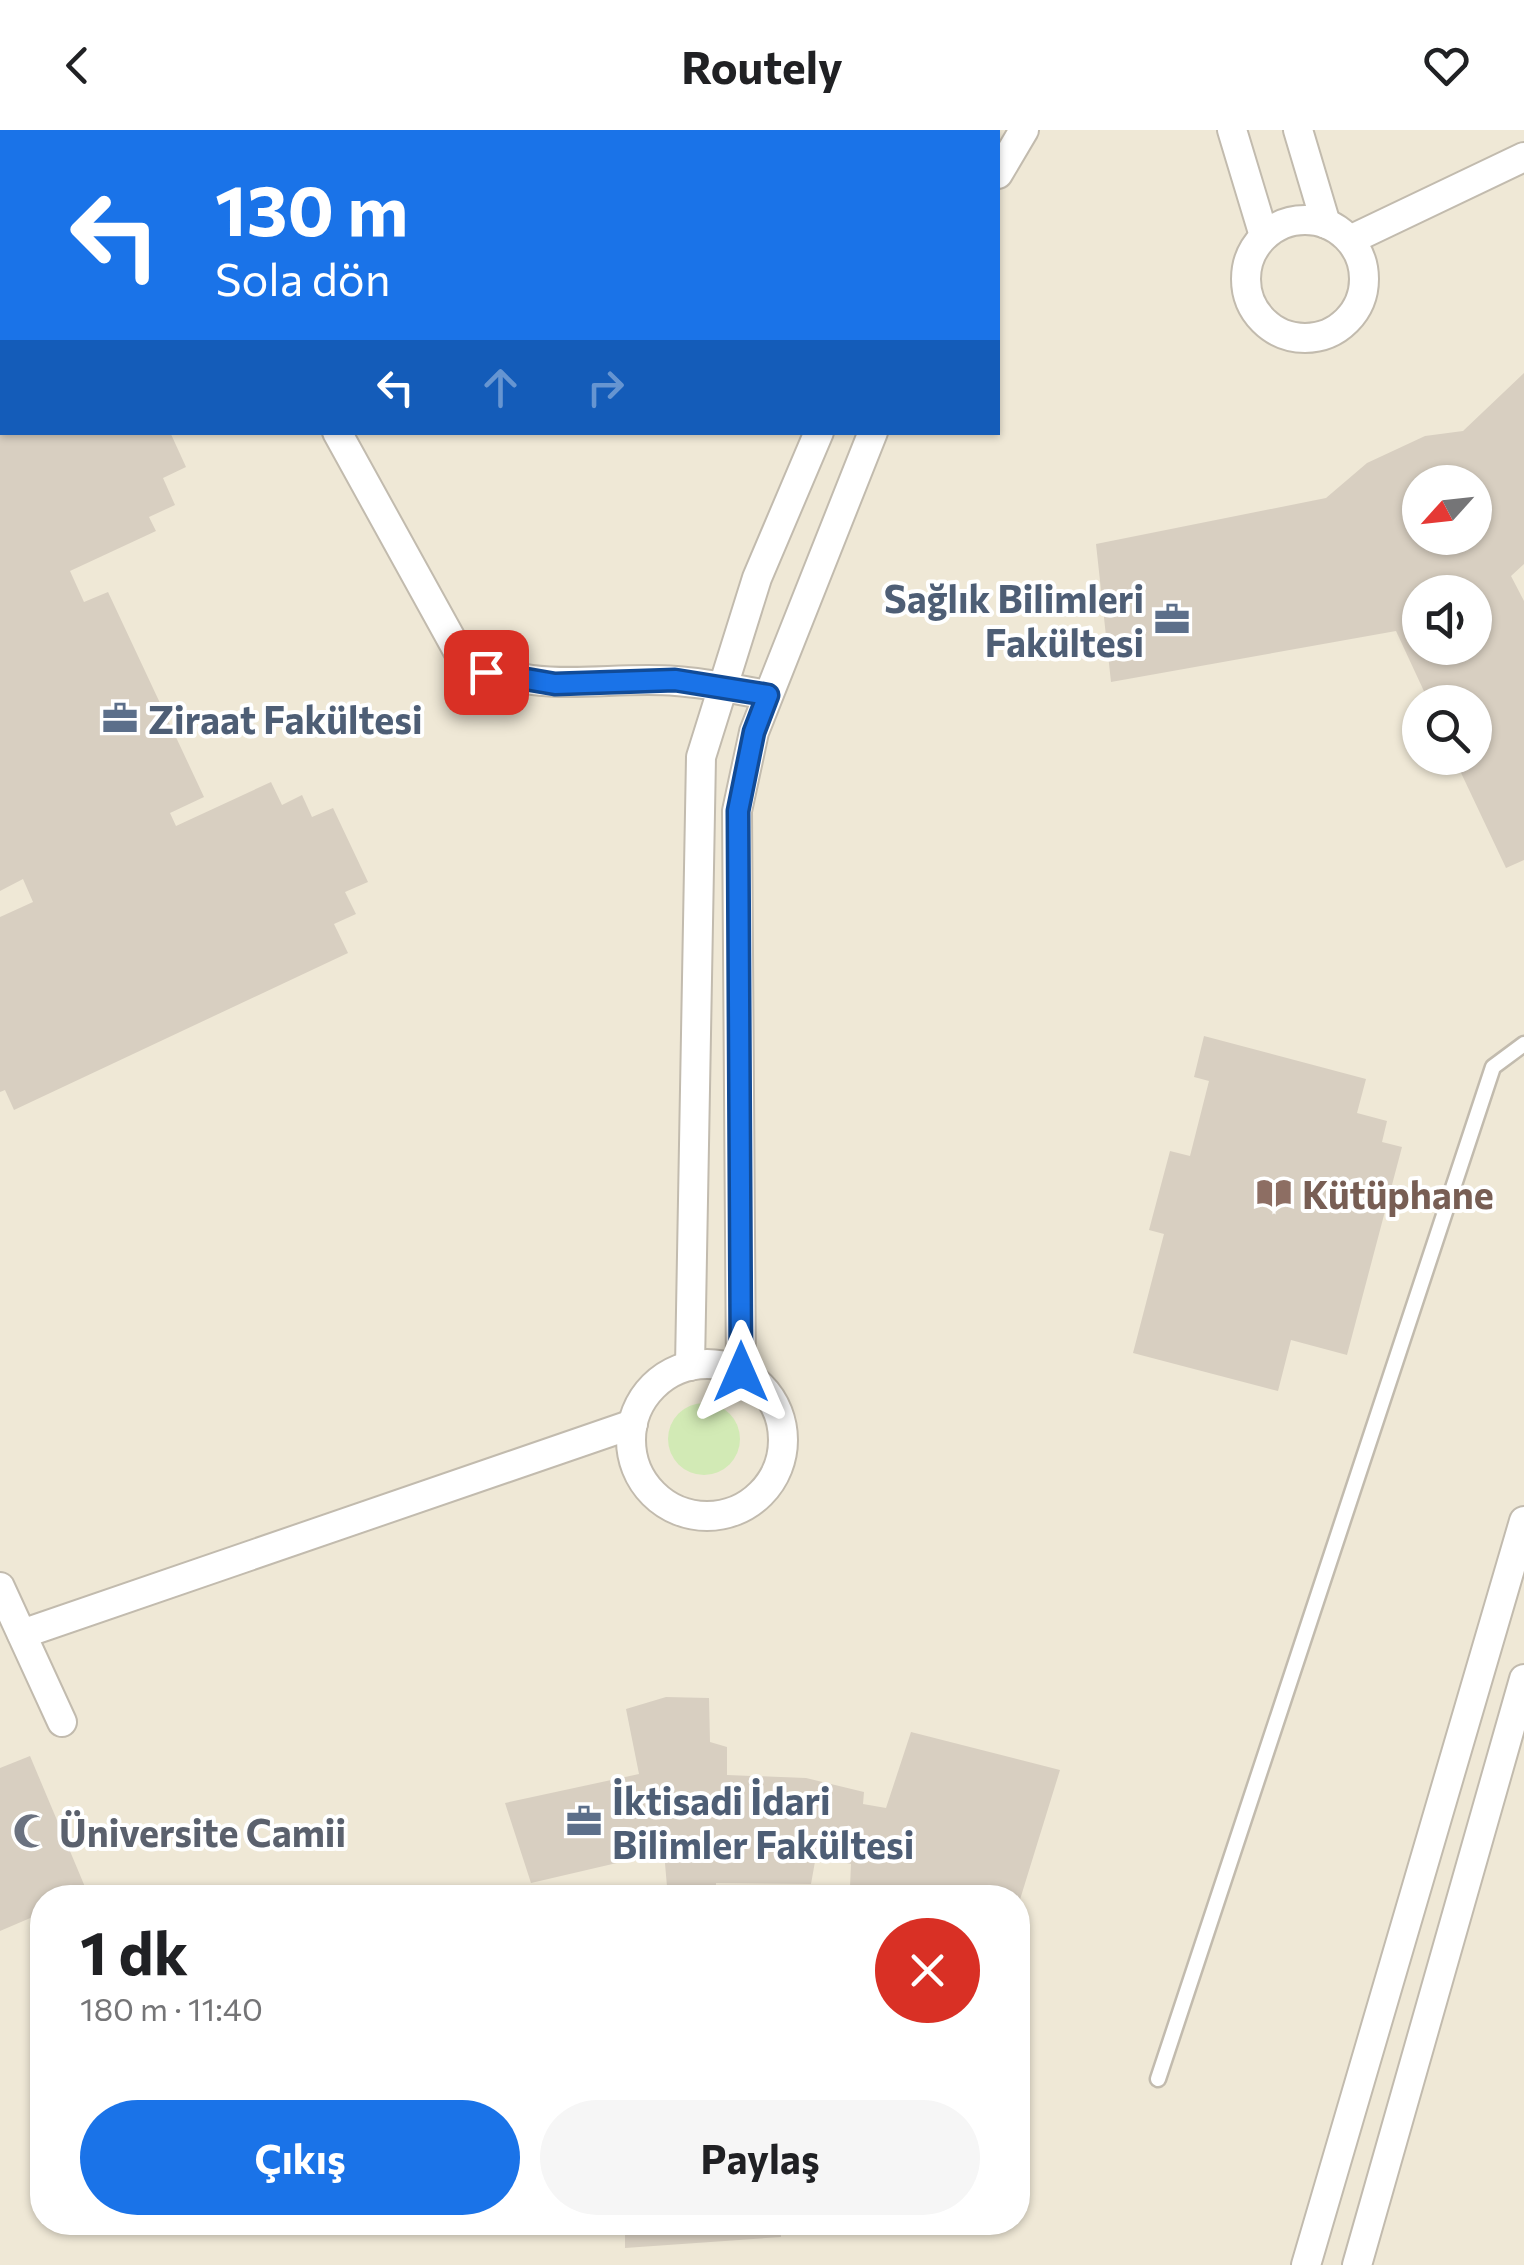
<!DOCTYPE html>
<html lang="tr">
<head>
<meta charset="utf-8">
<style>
	body { margin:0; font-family:Commissioner,sans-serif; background:#f6f6f6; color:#202124; height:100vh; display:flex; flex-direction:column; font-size:38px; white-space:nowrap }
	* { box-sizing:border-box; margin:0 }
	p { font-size:32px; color:#757577 }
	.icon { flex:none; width:55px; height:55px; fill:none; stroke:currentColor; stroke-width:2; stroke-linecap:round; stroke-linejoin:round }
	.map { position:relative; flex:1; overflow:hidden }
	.drawer { position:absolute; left:30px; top:1755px; width:1000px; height:350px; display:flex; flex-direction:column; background:#fff; border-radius:40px; box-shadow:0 2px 8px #0004 }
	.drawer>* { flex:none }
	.top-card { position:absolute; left:0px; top:0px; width:1000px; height:305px; box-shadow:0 2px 8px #0004; background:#1a73e8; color:#fff; overflow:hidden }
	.needle { width:65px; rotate:243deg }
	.buttons { position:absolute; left:1402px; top:335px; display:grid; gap:20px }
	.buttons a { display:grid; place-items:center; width:90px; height:90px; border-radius:50%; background:#fff; box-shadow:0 2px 8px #0004; font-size:50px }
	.pin { position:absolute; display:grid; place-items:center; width:85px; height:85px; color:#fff; margin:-42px; border-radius:20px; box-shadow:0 5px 15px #0006 }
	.me { position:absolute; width:110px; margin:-55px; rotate:0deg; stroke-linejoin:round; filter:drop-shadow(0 0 8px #0008) }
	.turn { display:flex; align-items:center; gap:35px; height:210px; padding:0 50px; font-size:45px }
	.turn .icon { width:130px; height:130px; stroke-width:2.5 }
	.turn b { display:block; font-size:70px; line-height:85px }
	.lanes { display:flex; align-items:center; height:95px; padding:0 50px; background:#0003; justify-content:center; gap:50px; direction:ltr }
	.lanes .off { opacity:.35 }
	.round { display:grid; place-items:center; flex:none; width:105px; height:105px; border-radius:52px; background:#f6f6f6 }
	.headline { display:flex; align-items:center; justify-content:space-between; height:170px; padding:0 50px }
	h1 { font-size:60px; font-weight:700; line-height:75px }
	.button { display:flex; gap:20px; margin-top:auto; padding:20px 50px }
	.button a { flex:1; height:115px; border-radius:60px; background:#1a73e8; color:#fff; font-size:40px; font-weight:700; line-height:115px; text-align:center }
	.button a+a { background:#f6f6f6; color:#202124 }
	header { display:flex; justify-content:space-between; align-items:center; height:130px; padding:0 50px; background:#fff; font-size:45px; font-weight:700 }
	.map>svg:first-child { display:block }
	.education { fill:#efe8d6; fill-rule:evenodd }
	.green { fill:#d2eab5 }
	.building { fill:#d8cfc1; fill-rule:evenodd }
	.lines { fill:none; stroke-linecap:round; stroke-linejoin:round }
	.lane-casing { stroke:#c2bbae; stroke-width:19 }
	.street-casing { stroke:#c2bbae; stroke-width:32 }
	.lane { stroke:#fff; stroke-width:14 }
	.street { stroke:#fff; stroke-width:28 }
	.route-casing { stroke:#114b97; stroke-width:25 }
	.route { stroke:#1a73e8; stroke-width:18 }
	.labels { text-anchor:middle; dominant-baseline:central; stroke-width:8; stroke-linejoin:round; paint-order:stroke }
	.service-label { font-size:38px; font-weight:bold; fill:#4e5e75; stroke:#fff; text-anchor:start }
	.education-label { font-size:38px; font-weight:bold; fill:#785e54; stroke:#fff; text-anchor:start }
	.worship-label { font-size:38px; font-weight:bold; fill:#5b616d; stroke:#fff; text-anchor:start }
</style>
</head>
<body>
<header><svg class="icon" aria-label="back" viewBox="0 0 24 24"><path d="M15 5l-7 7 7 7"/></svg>Routely<svg class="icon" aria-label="heart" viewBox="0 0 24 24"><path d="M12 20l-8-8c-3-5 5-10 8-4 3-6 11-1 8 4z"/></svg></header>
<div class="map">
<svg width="1524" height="2135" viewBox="0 0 1524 2135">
	<rect width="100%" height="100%" fill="#f6f3ec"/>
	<path class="education" d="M0,0H1524V2135H0ZM2,2H998V302H2ZM1420,352H1475V408H1420ZM1420,462H1475V518H1420ZM1420,572H1475V628H1420ZM42,1768H1018V2092H42Z"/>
	<circle class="green" cx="704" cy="1309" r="36"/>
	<g class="building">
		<path d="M1524,243V434L1511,446L1524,471V730L1506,738L1454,628H1475V572H1429L1396,501L1111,552L1096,414L1326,368L1367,333L1425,306L1463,301ZM1420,352H1475V408H1420ZM1420,462H1475V518H1420Z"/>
		<path d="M0,302H170L186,337L163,348L175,375L149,387L156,401L70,441L84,472L108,462L204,667L170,683L176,696L271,652L282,675L302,665L312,687L333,678L368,752L345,762L356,784L334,794L348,823L14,980L5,960L0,962V787L33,772L23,749L0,761Z"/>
		<path d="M1204,906L1366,949L1357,983L1387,991L1382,1012L1402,1017L1347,1225L1291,1210L1278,1261L1133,1223L1164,1104L1149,1100L1170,1021L1190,1026L1209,951L1194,947Z"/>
		<path d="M666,1567L709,1568L710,1612L727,1617V1645L806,1648L864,1662L863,1674L886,1678L911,1602L1060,1640L1018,1776V1768H869L871,1757H850L851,1734L816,1726L811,1754L716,1753V1768H668L664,1722L531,1753L505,1673L639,1644L626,1579Z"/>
		<path d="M30,1626L88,1764L42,1768V1783L0,1801V1638Z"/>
		<path d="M625,2092H780L781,2107L625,2118Z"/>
	</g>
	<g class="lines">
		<defs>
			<path id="lane" d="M1158,1949L1493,937L1524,914"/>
			<g id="street">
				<path d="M84,0L85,2"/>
				<path d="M140,0L141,2"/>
				<path d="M1232,0L1264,106"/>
				<path d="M1298,0L1326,94"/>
				<path d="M978,2L980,0"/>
				<path d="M998,44L1024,0"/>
				<path d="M0,53L2,54"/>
				<circle cx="1305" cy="149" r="59"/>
				<path d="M1350,110L1524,27"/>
				<path d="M337,302L459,523C525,569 601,545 676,551C707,553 738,560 768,565"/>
				<circle cx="707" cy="1310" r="76"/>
				<path d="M690,1236L701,627L757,448L819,302"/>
				<path d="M741,1242L737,681L754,602L873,302"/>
				<path d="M0,1457L62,1592"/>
				<path d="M22,1504L633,1294"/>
				<path d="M1306,2135L1524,1391"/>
				<path d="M1357,2135L1524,1549"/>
			</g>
		</defs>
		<use href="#lane" class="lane-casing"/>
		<use href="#street" class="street-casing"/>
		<use href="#lane" class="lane"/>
		<use href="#street" class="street"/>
	</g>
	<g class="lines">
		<defs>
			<path id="route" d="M486,542L555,554L675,550L768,565L754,602L738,681L741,1242"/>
		</defs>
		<use href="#route" class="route-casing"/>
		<use href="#route" class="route"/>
	</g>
	<defs>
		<symbol id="office-bare" viewBox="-9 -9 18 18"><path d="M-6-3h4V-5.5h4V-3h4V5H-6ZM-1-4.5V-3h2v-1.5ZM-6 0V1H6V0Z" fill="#5c6f8a" stroke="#fff" stroke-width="2.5" paint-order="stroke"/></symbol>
		<symbol id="library-bare" viewBox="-9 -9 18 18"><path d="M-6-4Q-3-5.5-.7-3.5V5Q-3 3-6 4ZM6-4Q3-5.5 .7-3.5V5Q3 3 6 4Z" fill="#8d6e63" stroke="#fff" stroke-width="2.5" paint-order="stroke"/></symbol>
		<symbol id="mosque-bare" viewBox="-9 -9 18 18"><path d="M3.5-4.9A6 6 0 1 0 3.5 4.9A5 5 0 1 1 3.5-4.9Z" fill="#6b7280" stroke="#fff" stroke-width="2.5" paint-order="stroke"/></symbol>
	</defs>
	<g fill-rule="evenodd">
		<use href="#office-bare" x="1147" y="464" width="50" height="50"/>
		<use href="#office-bare" x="95" y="563" width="50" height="50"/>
		<use href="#library-bare" x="1249" y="1038" width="50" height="50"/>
		<use href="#office-bare" x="559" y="1666" width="50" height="50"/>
		<use href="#mosque-bare" x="6" y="1676" width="50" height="50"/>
	</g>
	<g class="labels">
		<g class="service-label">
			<text x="1144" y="467" text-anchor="end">Sağlık Bilimleri<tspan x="1144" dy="44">Fakültesi</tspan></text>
			<text x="148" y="588">Ziraat Fakültesi</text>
			<text x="612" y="1669">İktisadi İdari<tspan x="612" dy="44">Bilimler Fakültesi</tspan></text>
		</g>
		<g class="education-label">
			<text x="1302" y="1063">Kütüphane</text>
		</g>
		<g class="worship-label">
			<text x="59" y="1701">Üniversite Camii</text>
		</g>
	</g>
</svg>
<div class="buttons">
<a><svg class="needle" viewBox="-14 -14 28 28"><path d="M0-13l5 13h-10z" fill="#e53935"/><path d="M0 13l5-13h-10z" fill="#757577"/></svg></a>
<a><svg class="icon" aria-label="sound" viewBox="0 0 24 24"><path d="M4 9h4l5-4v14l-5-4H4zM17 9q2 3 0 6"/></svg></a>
<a><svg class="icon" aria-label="search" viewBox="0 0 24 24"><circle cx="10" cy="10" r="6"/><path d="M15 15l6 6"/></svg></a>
</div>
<div class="pin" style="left:486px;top:542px;background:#d93025"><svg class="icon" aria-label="arrive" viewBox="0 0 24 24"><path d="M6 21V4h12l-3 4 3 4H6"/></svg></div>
<svg class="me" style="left:741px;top:1242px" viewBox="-20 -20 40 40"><path d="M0-17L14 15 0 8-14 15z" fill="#1a73e8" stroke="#fff" stroke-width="4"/></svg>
<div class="top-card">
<div class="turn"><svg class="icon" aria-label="left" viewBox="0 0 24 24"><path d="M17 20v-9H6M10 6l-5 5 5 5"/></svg><div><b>130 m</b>Sola dön</div></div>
<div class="lanes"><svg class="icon" aria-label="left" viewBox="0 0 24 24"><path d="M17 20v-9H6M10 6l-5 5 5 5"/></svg><svg class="icon off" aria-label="ahead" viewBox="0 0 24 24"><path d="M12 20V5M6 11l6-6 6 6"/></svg><svg class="icon off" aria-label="right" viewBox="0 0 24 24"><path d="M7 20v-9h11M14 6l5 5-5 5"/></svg></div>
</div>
<section class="drawer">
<div class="headline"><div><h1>1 dk</h1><p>180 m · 11:40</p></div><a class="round" style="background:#d93025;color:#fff"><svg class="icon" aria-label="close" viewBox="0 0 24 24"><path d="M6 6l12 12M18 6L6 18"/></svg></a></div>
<div class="button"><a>Çıkış</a><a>Paylaş</a></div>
</section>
</div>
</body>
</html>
